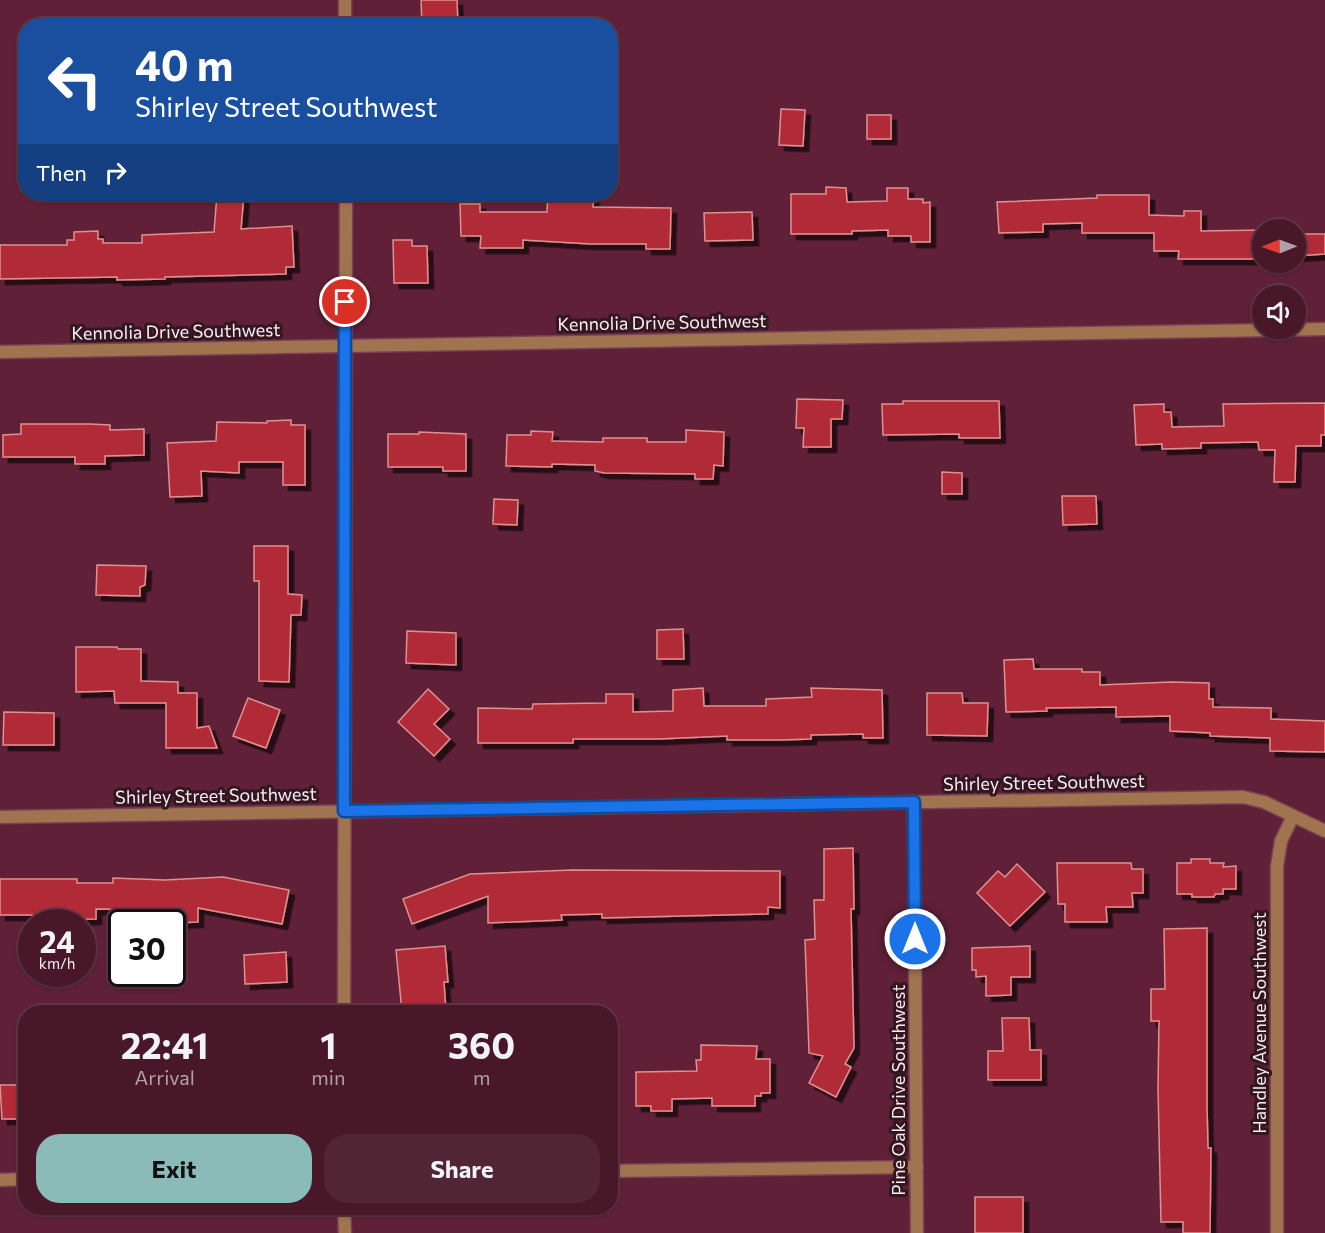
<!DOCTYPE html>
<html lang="en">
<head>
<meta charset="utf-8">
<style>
	body { margin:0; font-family:Commissioner,sans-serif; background:#522535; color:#f1f3f6; height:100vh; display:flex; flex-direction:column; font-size:22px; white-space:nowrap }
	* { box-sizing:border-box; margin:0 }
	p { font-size:20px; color:#b1a0a8 }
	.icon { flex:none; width:33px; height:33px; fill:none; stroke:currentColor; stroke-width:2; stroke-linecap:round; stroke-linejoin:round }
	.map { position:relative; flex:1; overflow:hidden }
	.drawer { position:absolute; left:18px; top:1005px; width:600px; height:210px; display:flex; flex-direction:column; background:#481829; border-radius:24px; box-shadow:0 2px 4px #0004,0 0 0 2px #603746 }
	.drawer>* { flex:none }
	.banner { position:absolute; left:18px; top:18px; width:600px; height:183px; border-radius:24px; box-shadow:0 2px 4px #0004,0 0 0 2px #603746; background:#1a4fa0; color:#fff; overflow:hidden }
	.needle { width:39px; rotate:269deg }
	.controls { position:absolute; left:1252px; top:219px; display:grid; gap:12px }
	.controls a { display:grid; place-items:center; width:54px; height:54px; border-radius:50%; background:#481829; box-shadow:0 2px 4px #0004,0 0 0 2px #603746; font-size:30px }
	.speed { position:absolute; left:18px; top:909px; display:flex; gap:12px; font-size:30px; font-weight:700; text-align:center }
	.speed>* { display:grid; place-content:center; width:78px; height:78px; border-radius:50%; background:#481829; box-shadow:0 2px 4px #0004,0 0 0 2px #603746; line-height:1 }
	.speed small { font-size:15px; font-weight:400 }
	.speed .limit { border:3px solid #111; border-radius:9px; background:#fff; color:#111 }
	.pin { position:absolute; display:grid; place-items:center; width:51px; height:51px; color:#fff; margin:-26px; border:3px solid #fff; border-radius:50%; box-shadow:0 2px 6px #0007 }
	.me { position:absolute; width:66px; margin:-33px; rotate:0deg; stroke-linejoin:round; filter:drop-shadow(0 0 4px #0008) }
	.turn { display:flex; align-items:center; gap:21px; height:126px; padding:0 18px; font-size:27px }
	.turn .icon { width:78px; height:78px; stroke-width:2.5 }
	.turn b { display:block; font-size:42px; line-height:51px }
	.then { display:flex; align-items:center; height:57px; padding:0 18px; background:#0003; gap:12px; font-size:22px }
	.eta { display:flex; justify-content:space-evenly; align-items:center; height:102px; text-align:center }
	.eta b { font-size:36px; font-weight:700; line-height:42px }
	.cta { display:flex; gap:12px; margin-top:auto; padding:12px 18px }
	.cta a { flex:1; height:69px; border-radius:24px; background:#8bbbb9; color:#111; font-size:24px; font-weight:700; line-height:69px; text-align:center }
	.cta a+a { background:#522535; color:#f1f3f6 }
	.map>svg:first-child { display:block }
	.building { fill:#b12b38; stroke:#df918f; stroke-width:1.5; filter:url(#shadow) }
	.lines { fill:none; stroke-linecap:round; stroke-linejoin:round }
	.street-casing { stroke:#794155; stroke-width:15 }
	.street { stroke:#a0744e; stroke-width:12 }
	.route-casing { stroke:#114b97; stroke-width:15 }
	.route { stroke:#1a73e8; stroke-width:10 }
	.labels { text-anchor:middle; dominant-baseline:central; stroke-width:6; stroke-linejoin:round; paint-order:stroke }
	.street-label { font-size:18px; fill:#feedf1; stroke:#331720 }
</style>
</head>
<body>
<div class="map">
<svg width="1325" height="1233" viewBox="0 0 1325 1233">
	<defs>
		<filter id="shadow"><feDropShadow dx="5.5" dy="5.5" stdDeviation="0" flood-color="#0009"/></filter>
	</defs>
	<rect width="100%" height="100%" fill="#602037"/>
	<g class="building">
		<path d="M421,0H457L458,26H422Z"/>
		<path d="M781,109L805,110L803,146L779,145Z"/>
		<rect x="867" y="115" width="24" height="24"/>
		<path d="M826,187L846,188L847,202L887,201V188H908V199H923V203L930,202V242H911V236H888V230L852,231V234H791V194H826Z"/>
		<path d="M217,194H244L241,229L292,226L294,267H286V274L248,275L165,277V279L117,280V277L0,279V245H67V240H74V232L98,231V239H103V243H142V235L214,232Z"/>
		<path d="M548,194H594L593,207L671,208L670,249H646V244H591L523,240V248H480L481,236H461L460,204H480V212H547Z"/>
		<path d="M1097,195H1149V215L1184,216V211H1201V231L1263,230V259H1178L1179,251H1154V233H1082V223L1043,224V232L999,233L997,202L1097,198Z"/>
		<path d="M752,212L753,240L705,241L704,213Z"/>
		<path d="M1296,234H1325V254L1296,256Z"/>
		<path d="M393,240H412V246H427L428,283H394Z"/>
		<path d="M797,399L843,400L842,419H831V447H803L804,428H796Z"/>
		<path d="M903,401H999L1000,438H959V434L883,435L882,404H903Z"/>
		<path d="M1325,403V435H1321V446H1296L1295,482H1274L1275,450H1259L1258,442L1201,443V448L1162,449V444L1136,445L1134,405L1164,404V412H1171L1172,427L1224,426L1223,404Z"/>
		<path d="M291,420V425H305V485H283V462H239V473L201,471L202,496L170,497L167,443L216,441L217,422L267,423V421Z"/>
		<path d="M21,424H90L110,425V430L144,429V455L105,456V464H75V457H3V435L21,434Z"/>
		<path d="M686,430L724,432L723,466L714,465L713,479H695V474L604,473L595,471V465L552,464V467L506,466L507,435H531V431L553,432L552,441L603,442V438H647V442H686Z"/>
		<path d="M419,432L466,434V471H443V467H388V434H419Z"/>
		<path d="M942,472L962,473V494H942Z"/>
		<path d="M1062,496H1096L1097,524L1063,525Z"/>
		<path d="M494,499L518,500L517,525L493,524Z"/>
		<path d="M254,546H288V594L302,595L301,615H291L289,682L259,681V581H254Z"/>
		<path d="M97,565L146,566L145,585L140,587V596L96,595Z"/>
		<path d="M683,629L684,659H657V630Z"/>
		<path d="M407,631L456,633V665L406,663Z"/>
		<path d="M76,647H117L118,649H141V681L178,682V693H197V728L209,726L217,748H166V703H115L114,691L76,692Z"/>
		<path d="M1033,659L1034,669H1082V672H1100V685L1171,682L1209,683V699H1213V707L1271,708V719L1325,721V752L1270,751V738L1210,736V733L1170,731V716L1116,717V707L1046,708L1047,711L1006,712L1004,660Z"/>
		<path d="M703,688L704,706H766V699L812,697L811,688L882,690L883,738H863V734L811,735V739L780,740H727V736L659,739H573V743H478V708L532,709L533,704L606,703V694H633V712L673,711V690Z"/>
		<path d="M428,689L449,709L434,724L450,739L434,756L398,722Z"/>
		<path d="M927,693H962L963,703H988L987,736L927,735Z"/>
		<path d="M248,698L280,710L266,748L233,736Z"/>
		<path d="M4,712L54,713V745H3Z"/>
		<path d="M853,848L854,909H851L854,1048L845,1064L851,1067L836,1097L809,1083L823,1056L809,1053L805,940L815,939L814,900H824V849Z"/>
		<path d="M1191,859H1210V863H1224L1223,867L1236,866V889H1223V894H1215L1214,897H1192V894H1177V863H1191Z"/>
		<path d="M1057,863H1131L1132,869H1143V893H1132L1133,907H1106L1107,922H1065V904H1058Z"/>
		<path d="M1017,864L1045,892L1010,926L977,893L998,871L1005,877Z"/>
		<path d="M573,870L780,871V908L768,907V914L602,918V914L561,915L562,920L488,923V896L412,924L403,899L470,874Z"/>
		<path d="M223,877L289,890L282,924L198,908V922L172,923L167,922L166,910L96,909V919L52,920V915H0V879H77V883H113V878L165,880Z"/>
		<path d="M1207,928V1107L1208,1148H1211L1210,1233H1183V1222H1161L1158,1089L1159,1021H1151V989H1165L1164,929Z"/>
		<path d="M445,946L448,982H444L446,1012H402L396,950Z"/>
		<path d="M1030,946V977H1011V995L986,996V976L976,977V970H972V948Z"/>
		<path d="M286,952L287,982L245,984L244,955Z"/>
		<path d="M1002,1018H1029L1030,1050H1041V1080H988V1051H1003Z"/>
		<path d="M701,1045L757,1046L756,1059H770V1093H761V1096H755V1106H712V1098L672,1099V1111H651V1106H636V1072L697,1071L696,1060H701Z"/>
		<path d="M0,1085H26V1119H2Z"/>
		<rect x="975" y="1197" width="48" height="36"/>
	</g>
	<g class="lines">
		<defs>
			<g id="street">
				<path d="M345,0V26"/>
				<path d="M0,352L1325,329"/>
				<path d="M914,802L917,1233"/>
				<path d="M0,817L1243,797L1264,802L1325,831"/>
				<path d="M344,1012L346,194"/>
				<path d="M610,1171L917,1167"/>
				<path d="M0,1180L26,1179"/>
				<path d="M344,1208L345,1233"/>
				<path d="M1277,1233V866L1281,841L1293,816"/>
			</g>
		</defs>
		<use href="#street" class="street-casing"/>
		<use href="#street" class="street"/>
	</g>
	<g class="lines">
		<defs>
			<path id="route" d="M345,302L344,811L914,802L915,939"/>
		</defs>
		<use href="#route" class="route-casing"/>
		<use href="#route" class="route"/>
	</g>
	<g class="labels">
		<g class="street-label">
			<text transform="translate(662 322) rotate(-1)">Kennolia Drive Southwest</text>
			<text transform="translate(176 331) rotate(-1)">Kennolia Drive Southwest</text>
			<text transform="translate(1044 782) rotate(-1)">Shirley Street Southwest</text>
			<text transform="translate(216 795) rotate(-1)">Shirley Street Southwest</text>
			<text transform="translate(1259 1023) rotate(-90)">Handley Avenue Southwest</text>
			<text transform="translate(898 1090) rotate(-90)">Pine Oak Drive Southwest</text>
		</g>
	</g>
</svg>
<div class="controls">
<a><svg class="needle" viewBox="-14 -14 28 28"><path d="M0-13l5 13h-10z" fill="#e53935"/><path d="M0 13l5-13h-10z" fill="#b1a0a8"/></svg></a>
<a><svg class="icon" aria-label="sound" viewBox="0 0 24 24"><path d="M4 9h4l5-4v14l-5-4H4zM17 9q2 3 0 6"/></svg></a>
</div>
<div class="speed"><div>24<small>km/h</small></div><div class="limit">30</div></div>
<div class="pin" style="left:345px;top:302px;background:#d93025"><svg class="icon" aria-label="arrive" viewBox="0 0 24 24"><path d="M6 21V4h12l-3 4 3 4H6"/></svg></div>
<svg class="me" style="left:915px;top:939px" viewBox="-20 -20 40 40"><circle r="17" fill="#1a73e8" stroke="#fff" stroke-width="3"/><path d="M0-11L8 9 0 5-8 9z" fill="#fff"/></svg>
<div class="banner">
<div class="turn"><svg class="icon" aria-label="left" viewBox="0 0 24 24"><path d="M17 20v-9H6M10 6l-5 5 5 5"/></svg><div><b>40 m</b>Shirley Street Southwest</div></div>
<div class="then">Then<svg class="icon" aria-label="right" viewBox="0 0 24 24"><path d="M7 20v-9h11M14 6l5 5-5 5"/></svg></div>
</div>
<section class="drawer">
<div class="eta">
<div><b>22:41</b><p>Arrival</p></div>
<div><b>1</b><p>min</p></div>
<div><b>360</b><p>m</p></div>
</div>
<div class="cta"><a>Exit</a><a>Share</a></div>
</section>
</div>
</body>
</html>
